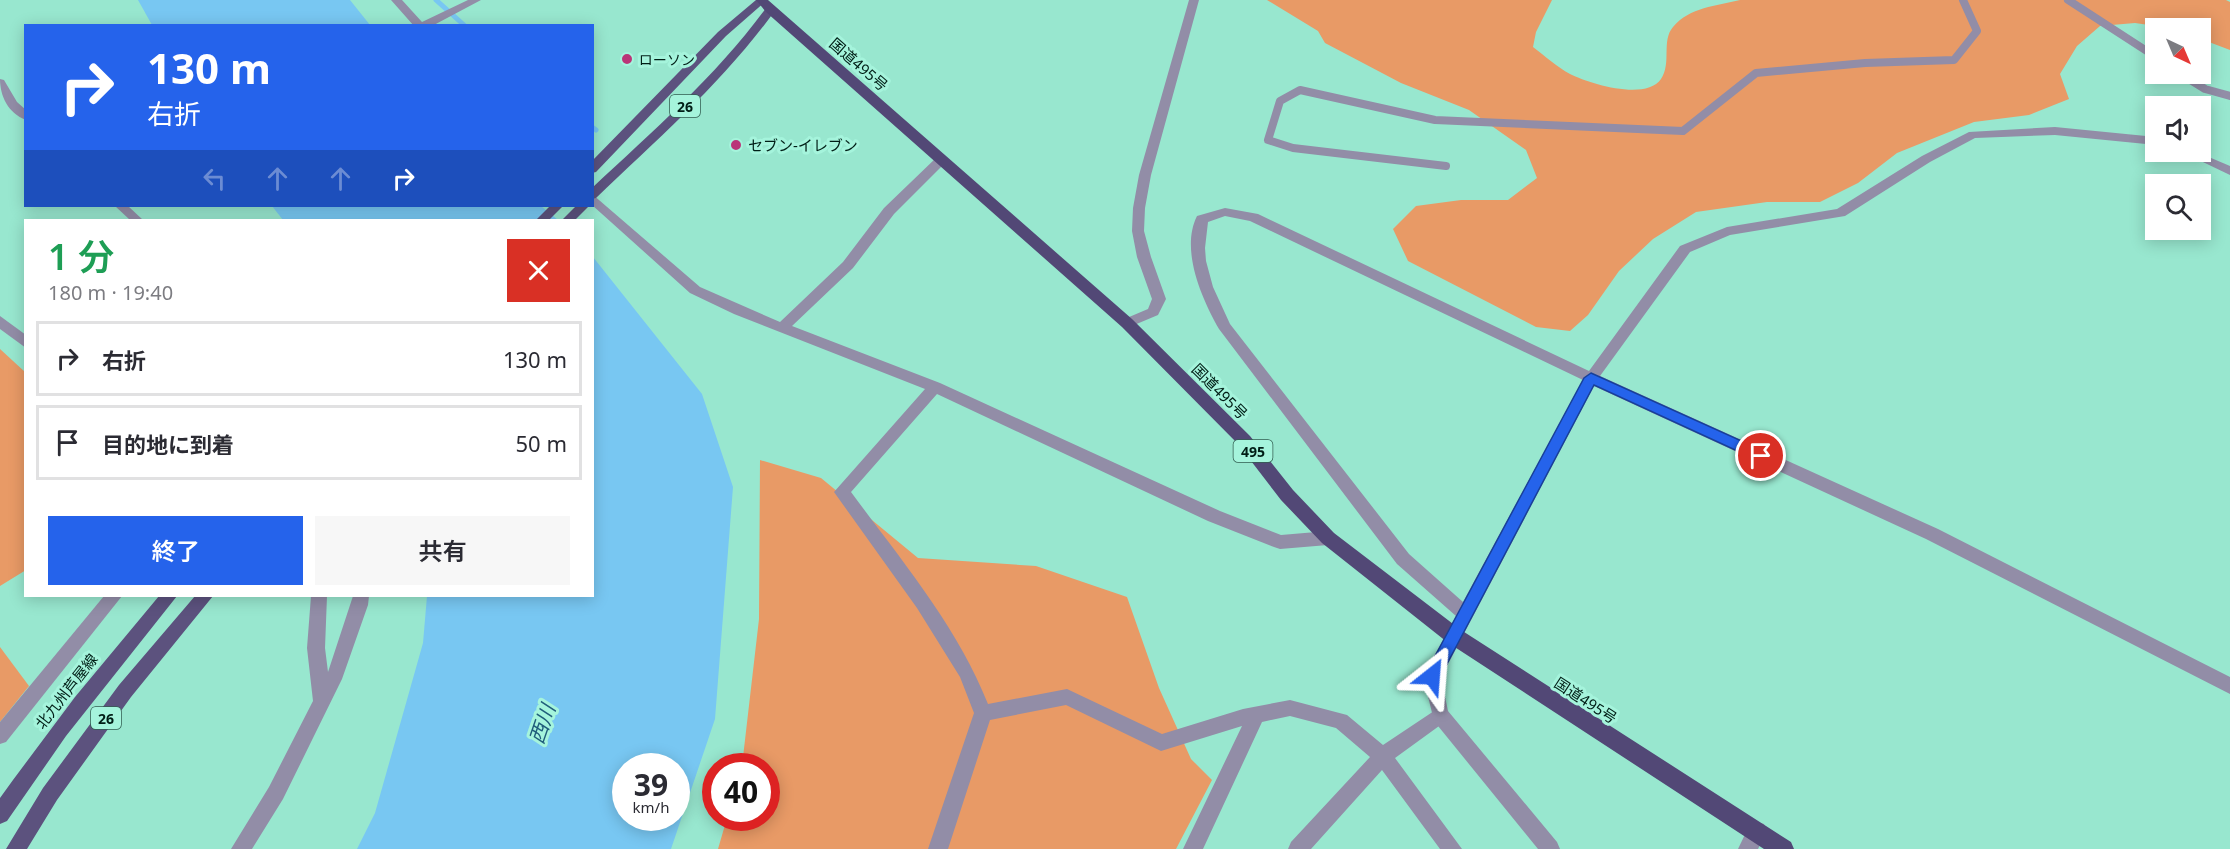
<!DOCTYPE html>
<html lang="ja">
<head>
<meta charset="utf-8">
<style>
	body { margin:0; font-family:"Noto Sans","Noto Sans JP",sans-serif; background:#f7f7f7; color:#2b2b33; height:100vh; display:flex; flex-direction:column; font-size:22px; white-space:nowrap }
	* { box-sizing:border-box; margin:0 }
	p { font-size:20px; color:#7c7c81 }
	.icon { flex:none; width:33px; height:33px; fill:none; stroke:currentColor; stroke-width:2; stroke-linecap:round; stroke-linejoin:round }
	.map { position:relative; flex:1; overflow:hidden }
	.details { position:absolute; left:24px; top:219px; width:570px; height:378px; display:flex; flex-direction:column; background:#fff; border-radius:0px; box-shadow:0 3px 15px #0003 }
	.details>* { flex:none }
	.hud { position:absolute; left:24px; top:24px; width:570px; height:183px; border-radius:0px; box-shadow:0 3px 15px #0003; background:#2563eb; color:#fff; overflow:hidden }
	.needle { width:39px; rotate:136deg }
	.tools { position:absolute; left:2145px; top:18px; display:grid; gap:12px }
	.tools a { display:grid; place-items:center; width:66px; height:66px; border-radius:0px; background:#fff; box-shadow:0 3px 15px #0003; font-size:30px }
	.speed { position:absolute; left:612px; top:753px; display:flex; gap:12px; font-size:30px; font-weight:700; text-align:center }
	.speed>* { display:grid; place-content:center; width:78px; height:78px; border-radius:50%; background:#fff; box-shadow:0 3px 15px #0003; line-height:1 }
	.speed small { font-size:15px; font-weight:400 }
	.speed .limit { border:9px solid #d22; background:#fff; color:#111 }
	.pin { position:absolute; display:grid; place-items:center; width:51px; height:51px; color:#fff; margin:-26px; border:3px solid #fff; border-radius:50%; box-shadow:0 2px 6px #0007 }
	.me { position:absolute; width:66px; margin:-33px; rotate:28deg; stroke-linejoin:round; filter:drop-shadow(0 0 4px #0008) }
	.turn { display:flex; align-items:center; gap:21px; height:126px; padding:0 24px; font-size:27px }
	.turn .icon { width:78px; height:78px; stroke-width:2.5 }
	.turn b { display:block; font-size:42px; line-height:51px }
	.lanes { display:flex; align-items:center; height:57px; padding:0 24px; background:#0003; justify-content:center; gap:30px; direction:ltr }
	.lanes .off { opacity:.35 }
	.round { display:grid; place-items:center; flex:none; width:63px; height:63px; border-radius:0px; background:#f7f7f7 }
	.headline { display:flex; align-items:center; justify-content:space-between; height:102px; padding:0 24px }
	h1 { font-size:36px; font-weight:600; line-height:45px; color:#1e9e55 }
	.primary-button { display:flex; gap:12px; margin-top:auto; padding:12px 24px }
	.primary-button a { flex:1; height:69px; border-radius:0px; background:#2563eb; color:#fff; font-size:24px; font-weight:600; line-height:69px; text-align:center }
	.primary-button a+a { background:#f7f7f7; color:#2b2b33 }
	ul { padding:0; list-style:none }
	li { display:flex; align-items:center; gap:18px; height:75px; margin:0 12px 9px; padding:0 12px; border:3px solid #e1e1e2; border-radius:0px }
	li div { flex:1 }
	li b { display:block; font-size:22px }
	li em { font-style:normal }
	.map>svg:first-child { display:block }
	.green { fill:#e89a66 }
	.water { fill:#78c7f2; fill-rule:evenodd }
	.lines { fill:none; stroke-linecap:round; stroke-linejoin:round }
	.stream { stroke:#78c7f2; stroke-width:5 }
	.service { stroke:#928da7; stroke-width:8 }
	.minor { fill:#928da7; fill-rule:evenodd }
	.tertiary { fill:#928da7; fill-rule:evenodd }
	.primary { fill:#5c527e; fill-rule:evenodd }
	.trunk { fill:#524876; fill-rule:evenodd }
	.route { fill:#2563eb; stroke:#184099; stroke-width:1.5 }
	.poi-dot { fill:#ba3578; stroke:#a5f4dc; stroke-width:2 }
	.labels { text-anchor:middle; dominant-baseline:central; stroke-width:6; stroke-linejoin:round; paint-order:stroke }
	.far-poi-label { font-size:14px; fill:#001e16; stroke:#a5f4dc; text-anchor:start }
	.shield { fill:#a5f4dc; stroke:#325e51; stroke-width:1.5 }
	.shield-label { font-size:14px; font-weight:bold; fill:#001e16 }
	.street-label { font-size:15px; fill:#001e16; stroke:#a5f4dc }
	.poi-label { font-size:15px; fill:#001e16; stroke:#a5f4dc; text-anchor:start }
	.near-water-label { font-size:20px; font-style:italic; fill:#205d7b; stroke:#a5f4dc }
</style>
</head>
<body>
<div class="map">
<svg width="2230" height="849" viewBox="0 0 2230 849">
	<rect width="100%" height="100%" fill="#98e7cf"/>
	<g class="green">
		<path d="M1267,0H1552L1536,32L1533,47C1545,56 1557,67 1570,74C1590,84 1646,101 1661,79C1672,63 1661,41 1673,27C1690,7 1716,6 1740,0H2226L2230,2V50L2201,39L2200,28H2170L2135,23L2100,26L2077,46L2060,74L2069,99L2029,115L1974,122L1897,153L1858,183L1820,202H1767L1696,212L1653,239L1619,271L1588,315L1570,331L1536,327L1408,261L1393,229L1416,206L1461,200H1508L1537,178L1526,150L1469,110L1401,83L1325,43L1318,31Z"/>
		<path d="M0,349L25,372L26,570L0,586Z"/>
		<path d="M760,460L821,478L918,558L1036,566L1127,597L1159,688L1191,759L1212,780L1176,849H718L727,818H766V766H742L759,619Z"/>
		<path d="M0,647L29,686L0,722Z"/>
	</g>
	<g class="water">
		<path d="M138,0H350L370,25H152Z"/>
		<path d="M272,206H541L558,220H283Z"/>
		<path d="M593,257L702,394L733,487L715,719L671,849H357L375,813L423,643L427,596H592ZM626,766H676V818H626Z"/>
	</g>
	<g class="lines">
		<g class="stream">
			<path d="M436,0L465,26"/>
			<path d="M592,127L596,130"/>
		</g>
		<g class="service">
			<path d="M2068,0L2156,57"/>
			<path d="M2181,74L2205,89L2230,96"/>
			<path d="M1446,166L1293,148L1268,140L1280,101L1300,90L1435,120L1683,131L1756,73L1865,63L1954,60L1977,31L1963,0"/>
		</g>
		<g class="minor">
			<path d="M391,0H402L422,22L468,0H481L432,26H414Z"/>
			<path d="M0,79L4,80L17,102L26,110V120C8,113 0,96 0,79Z"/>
			<path d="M2055,127L2156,137V145L2055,135L1975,138L1930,162L1845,216L1730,235L1690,252L1600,376L1938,529L2230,677V694L1926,539L1594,386L1460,641L1454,643L1448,641L1445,636L1456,616L1397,564L1219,329C1202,299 1180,250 1197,216L1225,208L1258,214L1589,371L1680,246L1727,227L1837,209L1922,156L1969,132ZM1225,216L1250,221L1583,380L1463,602L1409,554L1230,324L1213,287L1206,261L1205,248L1208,222Z"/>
			<path d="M2182,152H2197L2230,166V175Z"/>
			<path d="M941,156L947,160L945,163L894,214L853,268L792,326L940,383L1220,511L1281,535L1328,531L1334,533L1336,538L1334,543L1328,545L1280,549L1274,547L1208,521L937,394L851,492C901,560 957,626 988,704L1067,689L1162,734L1243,709L1290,700L1347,715L1383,745L1440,707L1446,709L1449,715L1446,721L1395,758L1462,849H1440L1382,770L1311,849H1288L1291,842L1370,757L1336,728L1290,716L1262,722L1203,849H1183L1242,726L1161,751L1066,705L990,720L948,849H928L974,713L960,677L917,608L834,492L925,389L734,314L690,293L592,205V194L700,287L780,322L843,262L884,208L937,157Z"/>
			<path d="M115,206H128L143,220H130Z"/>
			<path d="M0,316L26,335V348L0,329Z"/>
			<path d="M104,596H122L6,742L0,744V722Z"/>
			<path d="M311,596H327L325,648L328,672L353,596H369L368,605L342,679L283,799L252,849H231L269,787L313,701L307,648Z"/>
			<path d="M1757,822L1764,824L1767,831L1758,849H1738L1750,824Z"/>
		</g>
		<g class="tertiary">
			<path d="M1189,0H1199L1151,175L1145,208L1144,231L1151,257L1166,299L1158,315L1127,328L1120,323L1122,320L1148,309L1152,299L1137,257L1132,231L1133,208L1139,175Z"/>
			<path d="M1454,629L1460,631L1463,636L1441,677L1448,711L1557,842L1560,849H1538L1434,721L1423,676L1448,631Z"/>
		</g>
		<g class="primary">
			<path d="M756,0H767L726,36L596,172L592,173V161L718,32Z"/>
			<path d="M770,7L775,10L774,12C723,82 659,138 596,198L592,199V188C654,130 716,76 766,8Z"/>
			<path d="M550,206H563L549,220H536Z"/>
			<path d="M576,206H589L575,220H562Z"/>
			<path d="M159,596H177L66,736L7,821L0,824V798L13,780L75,697Z"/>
			<path d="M195,596H213L131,697L57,800L27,849H6L43,788L119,685Z"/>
		</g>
		<path class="trunk" d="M756,0H768L1132,319L1250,436L1293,490L1334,533L1461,630L1791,842L1794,849H1764L1447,642L1322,543L1281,500L1238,444L1122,327L766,12Z"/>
	</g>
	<path class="route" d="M1591,373L1766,452L1768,456L1761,462L1757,460L1594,385L1438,681L1432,683L1427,681L1424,676L1427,671L1584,378Z"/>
	<g class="poi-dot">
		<circle cx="627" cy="59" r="6"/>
		<circle cx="736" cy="145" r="6"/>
	</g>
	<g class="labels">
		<g class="far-poi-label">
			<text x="639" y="59">ローソン</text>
		</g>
		<g class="shield">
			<rect x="670" y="95" width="30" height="22" rx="4.5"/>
			<rect x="1233.5" y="440" width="39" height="22" rx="4.5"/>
			<rect x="91" y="707" width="30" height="22" rx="4.5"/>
		</g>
		<g class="shield-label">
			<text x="685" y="106">26</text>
			<text x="1253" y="451">495</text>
			<text x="106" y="718">26</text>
		</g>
		<g class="street-label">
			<text transform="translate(859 64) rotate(41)">国道495号</text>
			<text transform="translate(1220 391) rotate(45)">国道495号</text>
			<text transform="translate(66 691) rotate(-52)">北九州芦屋線</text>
			<text transform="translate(1586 700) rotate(33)">国道495号</text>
		</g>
		<g class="poi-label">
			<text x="748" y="145">セブン-イレブン</text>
		</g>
		<g class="near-water-label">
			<text transform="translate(542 724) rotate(-71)">西川</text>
		</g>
	</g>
</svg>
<div class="tools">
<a><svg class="needle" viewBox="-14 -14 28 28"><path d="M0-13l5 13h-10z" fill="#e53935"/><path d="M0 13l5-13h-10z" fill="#7c7c81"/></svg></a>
<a><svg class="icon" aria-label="sound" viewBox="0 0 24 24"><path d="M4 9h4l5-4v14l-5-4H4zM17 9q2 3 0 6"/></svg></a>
<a><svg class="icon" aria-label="search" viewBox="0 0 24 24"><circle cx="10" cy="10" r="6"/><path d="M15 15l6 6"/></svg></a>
</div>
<div class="speed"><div>39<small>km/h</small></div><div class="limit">40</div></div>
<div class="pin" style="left:1761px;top:456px;background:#d93025"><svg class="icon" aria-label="arrive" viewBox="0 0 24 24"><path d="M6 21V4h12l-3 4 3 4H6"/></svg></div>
<svg class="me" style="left:1432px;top:676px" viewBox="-20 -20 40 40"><path d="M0-17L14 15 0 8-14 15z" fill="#2563eb" stroke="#fff" stroke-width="4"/></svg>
<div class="hud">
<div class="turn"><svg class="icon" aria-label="right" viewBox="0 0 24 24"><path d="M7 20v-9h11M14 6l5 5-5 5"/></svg><div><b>130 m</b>右折</div></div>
<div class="lanes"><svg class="icon off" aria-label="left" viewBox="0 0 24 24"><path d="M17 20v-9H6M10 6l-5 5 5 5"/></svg><svg class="icon off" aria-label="ahead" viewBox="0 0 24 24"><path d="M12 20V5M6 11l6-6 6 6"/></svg><svg class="icon off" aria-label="ahead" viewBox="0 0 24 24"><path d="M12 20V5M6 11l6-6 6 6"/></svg><svg class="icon" aria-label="right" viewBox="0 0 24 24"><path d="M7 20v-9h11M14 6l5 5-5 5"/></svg></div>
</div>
<section class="details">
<div class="headline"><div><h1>1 分</h1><p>180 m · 19:40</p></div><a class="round" style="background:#d93025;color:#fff"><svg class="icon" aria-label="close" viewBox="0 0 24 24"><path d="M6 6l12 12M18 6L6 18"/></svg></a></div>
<ul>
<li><svg class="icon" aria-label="right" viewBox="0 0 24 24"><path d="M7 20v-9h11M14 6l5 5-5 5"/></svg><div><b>右折</b></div><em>130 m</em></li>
<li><svg class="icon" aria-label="arrive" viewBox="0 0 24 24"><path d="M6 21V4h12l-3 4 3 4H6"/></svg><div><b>目的地に到着</b></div><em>50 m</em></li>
</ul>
<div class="primary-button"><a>終了</a><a>共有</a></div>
</section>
</div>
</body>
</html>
